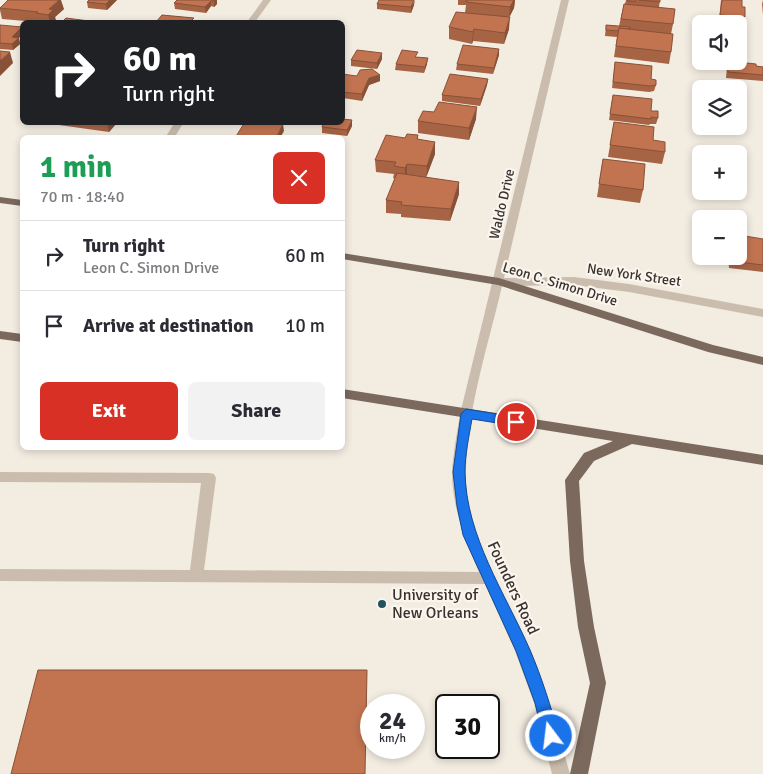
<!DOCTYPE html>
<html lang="en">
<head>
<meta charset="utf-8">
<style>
	body { margin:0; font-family:Signika,sans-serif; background:#f2f2f3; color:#2b2b33; height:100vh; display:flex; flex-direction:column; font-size:19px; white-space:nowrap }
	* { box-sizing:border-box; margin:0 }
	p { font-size:16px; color:#7c7c81 }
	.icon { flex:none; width:28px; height:28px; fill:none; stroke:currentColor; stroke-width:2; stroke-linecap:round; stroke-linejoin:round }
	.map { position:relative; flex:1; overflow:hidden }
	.side { position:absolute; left:20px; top:135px; width:325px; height:315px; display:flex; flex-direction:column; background:#fff; border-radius:8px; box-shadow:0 2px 8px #0003 }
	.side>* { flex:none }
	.top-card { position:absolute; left:20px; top:20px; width:325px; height:105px; border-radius:8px; box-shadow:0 2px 8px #0003; background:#202124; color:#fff; overflow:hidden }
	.tools { position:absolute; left:692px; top:15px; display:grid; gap:10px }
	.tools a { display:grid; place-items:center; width:55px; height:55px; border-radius:8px; background:#fff; box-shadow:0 2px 8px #0003; font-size:25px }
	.speed { position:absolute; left:360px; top:694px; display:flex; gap:10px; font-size:25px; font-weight:700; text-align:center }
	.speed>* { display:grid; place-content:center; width:65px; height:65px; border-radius:50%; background:#fff; box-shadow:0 2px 8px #0003; line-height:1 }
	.speed small { font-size:12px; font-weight:400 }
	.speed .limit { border:2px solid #111; border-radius:8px; background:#fff; color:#111 }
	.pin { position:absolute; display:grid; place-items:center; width:42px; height:42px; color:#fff; margin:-21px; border:2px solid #fff; border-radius:50%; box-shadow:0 1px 5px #0007 }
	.me { position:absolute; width:55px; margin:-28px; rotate:345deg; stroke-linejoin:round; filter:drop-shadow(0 0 4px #0008) }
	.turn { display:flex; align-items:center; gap:18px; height:105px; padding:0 20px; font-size:22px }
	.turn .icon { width:65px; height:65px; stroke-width:2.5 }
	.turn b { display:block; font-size:35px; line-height:42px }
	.round { display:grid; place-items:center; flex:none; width:52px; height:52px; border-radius:8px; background:#f2f2f3 }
	.overview { display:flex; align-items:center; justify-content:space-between; height:85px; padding:0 20px }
	h1 { font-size:30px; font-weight:800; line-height:38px; color:#1e9e55 }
	.action { display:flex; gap:10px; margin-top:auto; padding:10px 20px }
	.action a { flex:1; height:58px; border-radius:8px; background:#d93025; color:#fff; font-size:20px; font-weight:800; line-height:58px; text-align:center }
	.action a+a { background:#f2f2f3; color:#2b2b33 }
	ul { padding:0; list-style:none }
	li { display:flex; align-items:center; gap:15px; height:70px; padding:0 20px; border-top:1px solid #e1e1e2 }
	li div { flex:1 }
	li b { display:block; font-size:19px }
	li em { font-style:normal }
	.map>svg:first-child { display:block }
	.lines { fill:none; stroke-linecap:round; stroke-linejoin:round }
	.minor { fill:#cbbdad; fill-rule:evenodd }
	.major { fill:#7b695d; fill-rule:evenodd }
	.wall { fill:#a76445 }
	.shaded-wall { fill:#885138 }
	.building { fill:#c27450; stroke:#885138 }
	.route { fill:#1a73e8; stroke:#114b97 }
	.poi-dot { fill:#22525a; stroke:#faf5ee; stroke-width:2 }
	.labels { text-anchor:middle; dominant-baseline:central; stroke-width:4.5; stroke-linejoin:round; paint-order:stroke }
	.street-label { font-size:14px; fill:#39312b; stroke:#faf5ee }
	.near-street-label { font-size:16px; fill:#39312b; stroke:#faf5ee }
	.near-poi-label { font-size:16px; fill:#39312b; stroke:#faf5ee; text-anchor:start }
</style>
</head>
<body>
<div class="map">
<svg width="763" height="774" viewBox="0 0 763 774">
	<rect width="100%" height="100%" fill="#f3ece1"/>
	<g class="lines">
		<g class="minor">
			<path d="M263,0H271L255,22H247Z"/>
			<path d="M561,0H569L504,278L574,277L629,284L763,309V317L629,292L574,285L502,286C488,346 467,409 466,471C464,536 507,594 531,651C547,691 558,732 570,774H552L534,703L515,651L485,584L0,581V569L190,570L201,483L0,482V472L209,473L214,474L216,478L204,570L479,572C465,540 452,507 452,472C453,453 457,433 460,414Z"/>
			<path d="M175,122H184L174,138H165Z"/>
		</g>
		<g class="major">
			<path d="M0,197L22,200V206L0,203Z"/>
			<path d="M342,253L499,278L713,345L763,357V365L708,352L498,285L342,259Z"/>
			<path d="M0,331L22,334V342L0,339Z"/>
			<path d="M342,389L763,455V465L632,444L594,461L579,481L584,561L594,627L606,683L588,774H570L590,683L578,627L570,561L565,480L584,453L613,441L342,398Z"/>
		</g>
	</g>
	<g class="wall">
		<path d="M117,0L107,10L88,8L87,2Z"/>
		<path d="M177,0H217V4L214,7L211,6L206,13L175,9L174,3Z"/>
		<path d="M458,0H515L514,8L509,17V29L504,44L473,41L472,44L449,39V27L465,13L466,5H458Z"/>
		<path d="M626,0H660L659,7L673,24L671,34V52L669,64L614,57L617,37L605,36L606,25L619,26L624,4H625Z"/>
		<path d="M721,0L745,17L743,23L719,21Z"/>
		<path d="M763,0V15L762,4Z"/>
		<path d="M377,4L414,5L411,13L377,9Z"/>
		<path d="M0,7L64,9L55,17L56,21L54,22H37L2,19L0,10Z"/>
		<path d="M0,25L19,38L20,44L13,50L0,49Z"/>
		<path d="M696,33L701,34V46L694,45Z"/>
		<path d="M499,49V55L493,74L456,70L457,64Z"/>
		<path d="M418,57L427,64L424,73L395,70L396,64Z"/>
		<path d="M382,59L377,69L351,66V60Z"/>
		<path d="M728,61L763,67V81L726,78L727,67Z"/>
		<path d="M615,62L651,79L656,85L654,91L649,92L612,88Z"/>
		<path d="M342,74L380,81L369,85L362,101L343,98L342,104Z"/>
		<path d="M488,79L487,85L480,106L442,101V95Z"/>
		<path d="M613,95L651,111L658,118L656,124H650L649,125L609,120Z"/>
		<path d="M434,112L476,119L469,140L418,133V121Z"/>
		<path d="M58,122H121L120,124H116L109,132L59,125Z"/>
		<path d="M614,122L653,140L665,152L662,164L608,157Z"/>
		<path d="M352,126L347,136L322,133V127Z"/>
		<path d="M418,135V140L435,154L426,177L459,194L450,221L401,217V214L386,213V200L395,179L393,178L394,174L376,172L375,160L405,138Z"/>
		<path d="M603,159L643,190L640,203L597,197Z"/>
		<path d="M699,159L701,160V179H697V166Z"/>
		<path d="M763,239V272L729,268L728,256H739Z"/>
	</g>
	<g class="shaded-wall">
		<path d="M59,0H61L64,9L55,17L56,21L54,22H50L48,15L49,9Z"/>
		<path d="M110,0H117L107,10L106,4Z"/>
		<path d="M214,0H217V4L214,7Z"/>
		<path d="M415,0L414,5L411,13V7Z"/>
		<path d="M513,0H515L514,8L509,18L510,7Z"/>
		<path d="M211,1V6L206,13L205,7Z"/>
		<path d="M510,17L509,29L504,44L505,33Z"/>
		<path d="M22,27V35L19,38L20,44L13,50L12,44V37Z"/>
		<path d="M474,29L473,41L472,44L473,32Z"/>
		<path d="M499,49V55L493,74L494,68Z"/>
		<path d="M10,52L13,63L0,76V61Z"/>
		<path d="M382,53V59L377,69V63Z"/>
		<path d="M428,58L427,64L424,73L425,67Z"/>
		<path d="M380,75V81L369,85L362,101V94L369,78Z"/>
		<path d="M488,79L487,85L480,106L481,99Z"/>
		<path d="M477,107L476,119L469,140V128Z"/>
		<path d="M352,120V126L347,136V130Z"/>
		<path d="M107,122H116V124L109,132Z"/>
		<path d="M283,124L284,131L280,138H276Z"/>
		<path d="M435,142V154L426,178L427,166Z"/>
		<path d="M407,164V176L405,180V168Z"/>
		<path d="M459,182V194L450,221L451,209Z"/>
	</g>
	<g class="building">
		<path d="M8,0H59L49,9L53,10L48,15L36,13L38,12L0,8Z"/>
		<path d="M89,0H110L106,4L87,2Z"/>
		<path d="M177,0H215L214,1H211L205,7L174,3Z"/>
		<path d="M379,0H414L411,7L377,4Z"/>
		<path d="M467,0H514L510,7L466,2Z"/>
		<path d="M627,0H636L635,2L628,1Z"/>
		<path d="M639,0H660V2Z"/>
		<path d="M722,0H742V7H745V17L720,15Z"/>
		<path d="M624,4L675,9L673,24L621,19Z"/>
		<path d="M456,12L510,17L505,33L474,29L473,32L449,27Z"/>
		<path d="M162,15L194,18L190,22H156Z"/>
		<path d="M66,18L89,21L87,22H62Z"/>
		<path d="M0,25L22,27L12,37L19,38L12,44L0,43Z"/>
		<path d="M606,25L630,27V29L619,28L618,31L606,30Z"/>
		<path d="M619,28L673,34L671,52L616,46Z"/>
		<path d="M696,33L701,34V40L695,39Z"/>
		<path d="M463,45L499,49L494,68L457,64Z"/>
		<path d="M357,50L382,53L377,63L351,60Z"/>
		<path d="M402,50L418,52L415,57L428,58L425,67L396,64Z"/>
		<path d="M0,51L10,52L0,61Z"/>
		<path d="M728,61L756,64V66L763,67V75L728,72Z"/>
		<path d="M615,62L652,66L651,79L656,80V85L650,86L613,82Z"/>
		<path d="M372,69L380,75L369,78L362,94L342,92V74L357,76L360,70Z"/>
		<path d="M450,74L488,79L481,99L442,95Z"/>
		<path d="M613,95L652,99L651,111H658V118L651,117V119L610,114Z"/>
		<path d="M439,102L477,107L469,128L418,121L423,111L434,112Z"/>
		<path d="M342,119L352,120L347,130L322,127L324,122H342Z"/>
		<path d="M245,122H269L283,124L276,138H235Z"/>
		<path d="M614,122L654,127L653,140L665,142V152L610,145Z"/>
		<path d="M407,134L418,135L417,139L435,142L427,166L407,164L405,168L394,166L396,162L375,160L386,135L405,138Z"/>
		<path d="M603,159L645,164L643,190L599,184Z"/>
		<path d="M699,159L701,160V173H698Z"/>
		<path d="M397,173L459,182L451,209L401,205L402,202L386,200Z"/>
		<path d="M739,235L763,239V265L731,261L730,256H739Z"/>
		<path d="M38,670H367L365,774H11Z"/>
	</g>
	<path class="route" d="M466,409L516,417L522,422L516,426L472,419C469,436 465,455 465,472C466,536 505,593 530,650C542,678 551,707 559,736L556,741L551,744L546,741L543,736L535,703L516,651L463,535L457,506L453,472L461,414Z"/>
	<circle class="poi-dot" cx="382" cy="604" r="5"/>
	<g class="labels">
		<g class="street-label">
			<text transform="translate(502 204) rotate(-77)">Waldo Drive</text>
			<text transform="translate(634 275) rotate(8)">New York Street</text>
			<text transform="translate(560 284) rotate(17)">Leon C. Simon Drive</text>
		</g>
		<g class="near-street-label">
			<text transform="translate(513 588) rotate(65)">Founders Road</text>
		</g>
		<g class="near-poi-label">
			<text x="392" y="595">University of<tspan x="392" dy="18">New Orleans</tspan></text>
		</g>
	</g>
</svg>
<div class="tools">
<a><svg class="icon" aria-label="sound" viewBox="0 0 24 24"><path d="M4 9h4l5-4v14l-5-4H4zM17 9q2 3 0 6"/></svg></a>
<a><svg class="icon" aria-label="layers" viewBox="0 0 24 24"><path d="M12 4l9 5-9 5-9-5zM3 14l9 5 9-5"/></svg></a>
<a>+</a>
<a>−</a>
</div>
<div class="speed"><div>24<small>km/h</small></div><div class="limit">30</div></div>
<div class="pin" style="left:516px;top:422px;background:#d93025"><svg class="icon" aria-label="arrive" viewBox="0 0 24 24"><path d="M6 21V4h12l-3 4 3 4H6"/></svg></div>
<svg class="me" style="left:551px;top:736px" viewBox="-20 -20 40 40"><circle r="17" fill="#1a73e8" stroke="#fff" stroke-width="3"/><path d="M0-11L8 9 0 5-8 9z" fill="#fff"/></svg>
<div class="top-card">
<div class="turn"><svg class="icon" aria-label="right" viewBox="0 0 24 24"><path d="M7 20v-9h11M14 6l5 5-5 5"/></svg><div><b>60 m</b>Turn right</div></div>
</div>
<section class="side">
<div class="overview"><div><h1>1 min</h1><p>70 m · 18:40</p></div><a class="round" style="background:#d93025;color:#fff"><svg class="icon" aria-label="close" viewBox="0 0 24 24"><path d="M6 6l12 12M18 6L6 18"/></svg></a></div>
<ul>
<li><svg class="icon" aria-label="right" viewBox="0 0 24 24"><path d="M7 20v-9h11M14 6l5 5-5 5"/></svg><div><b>Turn right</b><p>Leon C. Simon Drive</p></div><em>60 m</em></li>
<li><svg class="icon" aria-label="arrive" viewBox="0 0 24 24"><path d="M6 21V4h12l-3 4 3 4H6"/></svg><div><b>Arrive at destination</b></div><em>10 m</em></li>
</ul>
<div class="action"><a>Exit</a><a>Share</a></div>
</section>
</div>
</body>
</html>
